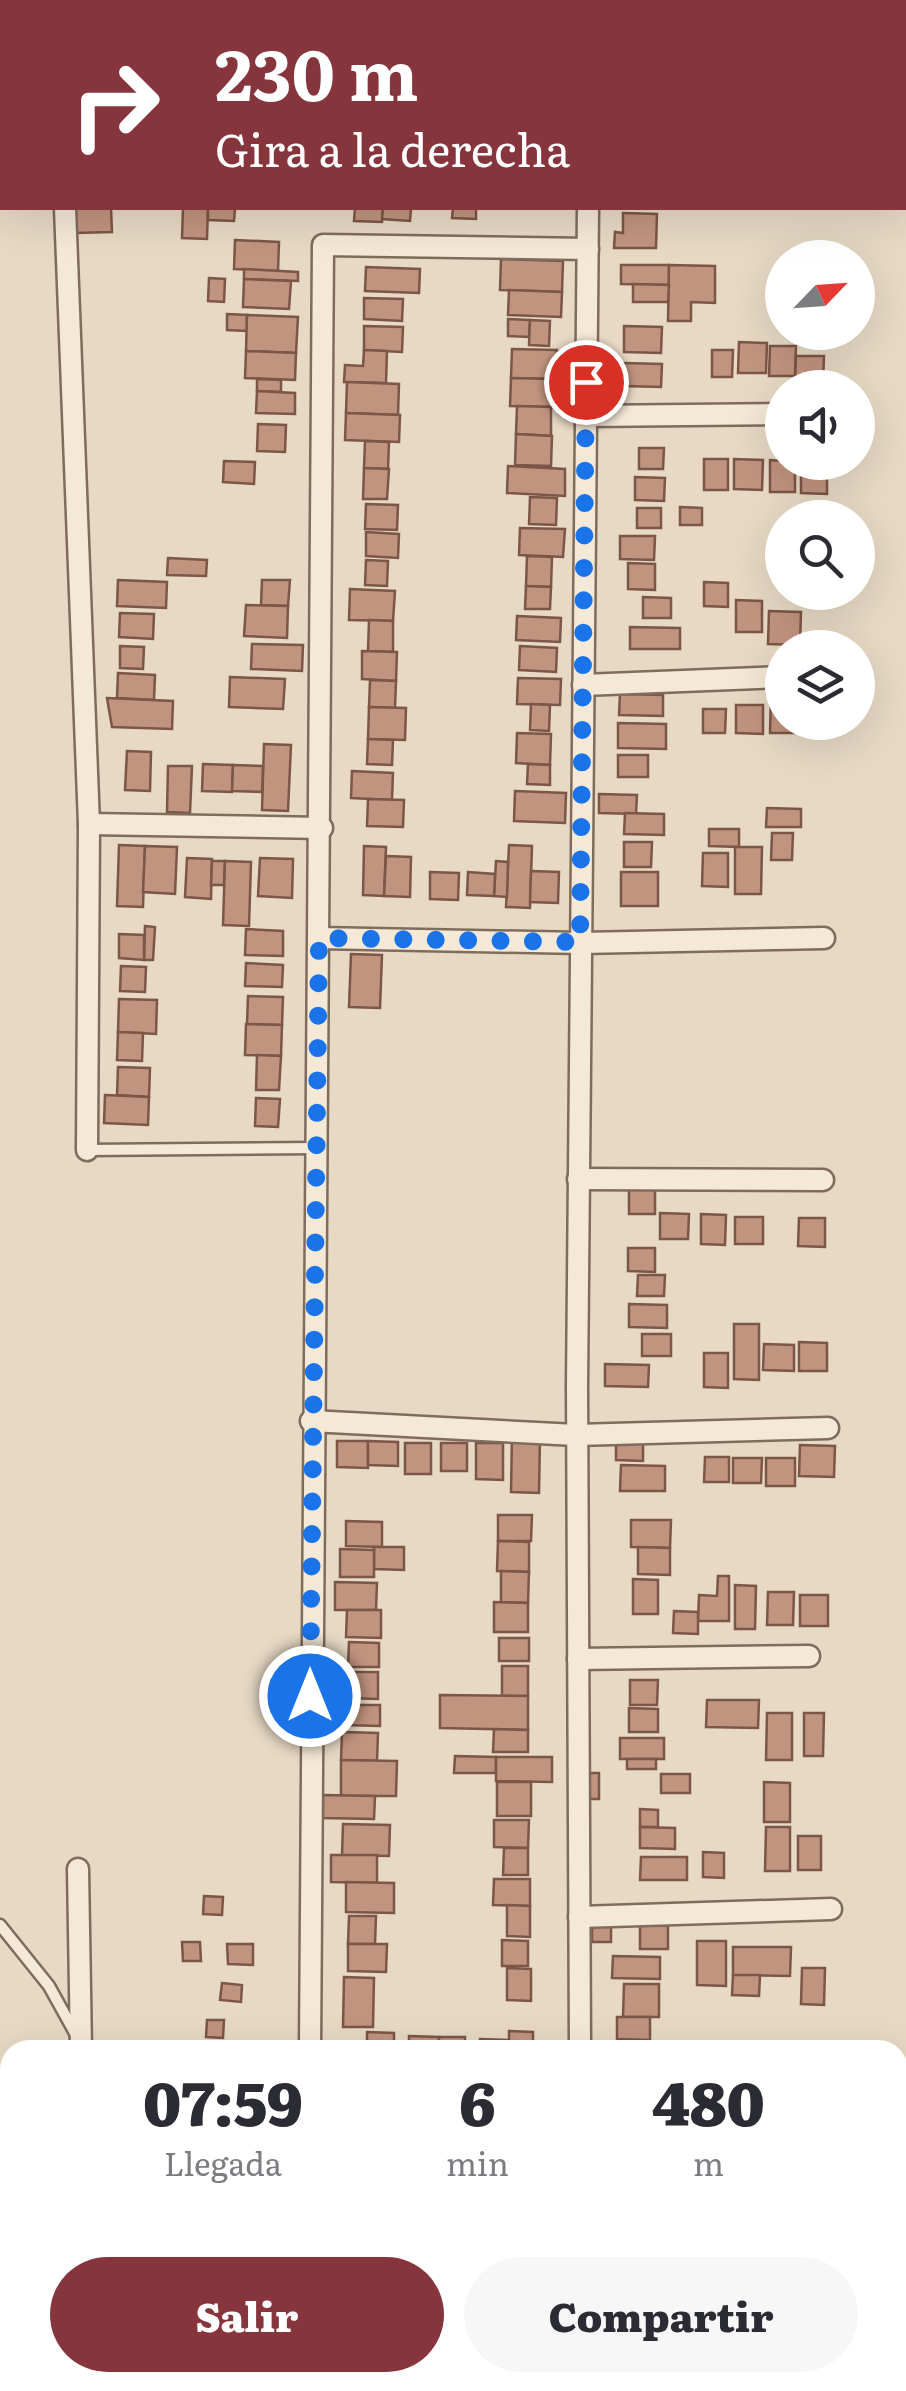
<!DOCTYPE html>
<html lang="es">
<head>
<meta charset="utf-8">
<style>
	body { margin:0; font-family:Literata,serif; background:#f7f7f7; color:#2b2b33; height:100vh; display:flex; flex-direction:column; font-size:38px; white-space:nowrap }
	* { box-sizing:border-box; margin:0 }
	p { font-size:32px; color:#7c7c81 }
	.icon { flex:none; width:55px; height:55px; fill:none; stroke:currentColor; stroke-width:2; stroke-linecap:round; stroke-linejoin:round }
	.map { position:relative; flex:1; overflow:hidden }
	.panel { position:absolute; left:0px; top:2040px; width:908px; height:352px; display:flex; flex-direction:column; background:#fff; border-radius:30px 30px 0 0; box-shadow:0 10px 40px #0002 }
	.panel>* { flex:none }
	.guide { position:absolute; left:0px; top:0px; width:908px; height:210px; box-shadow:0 10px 40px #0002; background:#87353d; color:#fff; overflow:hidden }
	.needle { width:65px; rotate:65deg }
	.tools { position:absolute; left:765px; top:240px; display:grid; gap:20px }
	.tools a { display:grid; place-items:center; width:110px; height:110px; border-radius:50%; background:#fff; box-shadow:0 10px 40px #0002; font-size:50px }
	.pin { position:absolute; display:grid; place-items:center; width:85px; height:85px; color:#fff; margin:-42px; border:5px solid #fff; border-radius:50%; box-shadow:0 2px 10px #0007 }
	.me { position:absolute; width:110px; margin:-55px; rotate:0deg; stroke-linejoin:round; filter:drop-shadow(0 0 8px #0008) }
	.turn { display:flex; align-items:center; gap:35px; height:210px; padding:0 50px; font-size:45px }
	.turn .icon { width:130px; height:130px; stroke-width:2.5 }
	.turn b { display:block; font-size:70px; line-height:85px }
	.eta { display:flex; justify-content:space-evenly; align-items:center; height:170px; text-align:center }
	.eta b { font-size:60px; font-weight:800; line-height:70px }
	.cta { display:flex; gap:20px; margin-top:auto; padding:20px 50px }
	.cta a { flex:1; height:115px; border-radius:60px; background:#87353d; color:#fff; font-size:40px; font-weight:800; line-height:115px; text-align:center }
	.cta a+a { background:#f7f7f7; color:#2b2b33 }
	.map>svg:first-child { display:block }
	.building { fill:#c1947f; stroke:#7c5646; stroke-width:2.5 }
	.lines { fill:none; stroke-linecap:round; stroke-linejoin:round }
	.service-casing { stroke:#806c5d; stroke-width:15 }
	.minor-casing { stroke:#806c5d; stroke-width:25 }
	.service { stroke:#f4e8d6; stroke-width:10 }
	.minor { stroke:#f4e8d6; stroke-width:20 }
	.route { stroke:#1a73e8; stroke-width:18; stroke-dasharray:0 32.4 }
</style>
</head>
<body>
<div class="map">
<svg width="906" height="2391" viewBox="0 0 906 2391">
	<rect width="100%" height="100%" fill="#e7d9c4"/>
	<g class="building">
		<path d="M75,208H111L112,232L76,233Z"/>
		<path d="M183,208H208L207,239L182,238Z"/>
		<path d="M208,208H235L234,221L208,220Z"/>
		<path d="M355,208H383L382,222L354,221Z"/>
		<path d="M383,208H411L410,221L382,219Z"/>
		<path d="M453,208H476V219L452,218Z"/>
		<path d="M623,213L657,214L656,248H614L615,232L623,233Z"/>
		<path d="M235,240L279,242L278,271L234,269Z"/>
		<path d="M501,259L563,261L562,292L500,290Z"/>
		<path d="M621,265H669V285L621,284Z"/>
		<path d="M669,265L715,266V303L691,302V321H668Z"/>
		<path d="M366,267L420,269L419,293L365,291Z"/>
		<path d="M244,269L298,272V281L244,279Z"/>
		<path d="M209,278L225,279L224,302L208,301Z"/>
		<path d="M244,279L291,281L289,309L243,307Z"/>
		<path d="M633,284L669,285L668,302H633Z"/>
		<path d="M509,290L562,292L561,317L508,315Z"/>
		<path d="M364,298L403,299L402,321L364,319Z"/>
		<path d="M227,314L247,315V331L227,330Z"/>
		<path d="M247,315L298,317L296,353L246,351Z"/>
		<path d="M508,319L530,320L529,337L508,336Z"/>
		<path d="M530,320L550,321L549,346L529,345Z"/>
		<path d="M364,326L403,327L402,352L364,350Z"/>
		<path d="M624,326L662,327L661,353L624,352Z"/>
		<path d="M739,342L767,343L766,373H738Z"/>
		<path d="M770,346H796L795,376H769Z"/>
		<path d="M512,349L557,350L556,379L511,378Z"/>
		<path d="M364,350L387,351L386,383L344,382L345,365L363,366Z"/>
		<path d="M712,350H733L732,377H712Z"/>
		<path d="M246,351L296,353L295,380L245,378Z"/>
		<path d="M796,356H824L823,383H795Z"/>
		<path d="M623,363L662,364L661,387L623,386Z"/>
		<path d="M511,378L553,379V407L510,406Z"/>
		<path d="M257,379L281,380V392L257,391Z"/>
		<path d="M347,382L399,384L398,415L346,413Z"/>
		<path d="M257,391L295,393V414L256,413Z"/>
		<path d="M517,406L551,407V436L516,434Z"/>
		<path d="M346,413L400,415L399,442L345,440Z"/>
		<path d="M258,424L286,425L285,452L257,451Z"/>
		<path d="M516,434L552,436L551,466L515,465Z"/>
		<path d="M365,441L389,442L388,469L364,468Z"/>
		<path d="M639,448H664L663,469H639Z"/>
		<rect x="704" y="459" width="24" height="31"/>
		<path d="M734,459L763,460L762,490L734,489Z"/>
		<path d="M770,460L795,462V492H770Z"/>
		<path d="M224,461L255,462L254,484L223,482Z"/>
		<path d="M801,462H827V494L801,493Z"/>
		<path d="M508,466L565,469V496L507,493Z"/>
		<path d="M364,468L389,469L387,499H363Z"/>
		<path d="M635,477L665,478L664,501L635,500Z"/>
		<path d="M530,497L557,498L556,525L529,524Z"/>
		<path d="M366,504L398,505L397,530L365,529Z"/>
		<path d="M680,507L702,508V525H680Z"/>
		<rect x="637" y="508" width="24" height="20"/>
		<path d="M520,528L565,529L563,557L519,555Z"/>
		<path d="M366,532L399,534L398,558L366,556Z"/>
		<path d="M620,536H655L654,560L620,559Z"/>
		<path d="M527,556L552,557L551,587L526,586Z"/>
		<path d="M168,558L207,560L206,576L167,575Z"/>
		<path d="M366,560L388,561L387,586L365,585Z"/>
		<path d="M628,563L655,564V590L628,589Z"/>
		<path d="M118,580L167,582L166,608L117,606Z"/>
		<path d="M262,580H290L288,606L261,605Z"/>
		<path d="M704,582L728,583V607L704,606Z"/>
		<path d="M526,586L551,587L550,609H525Z"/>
		<path d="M350,589L395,591L393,621L349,620Z"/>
		<path d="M643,597L671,598V618H643Z"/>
		<path d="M736,600L762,601V632H736Z"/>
		<path d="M246,605L288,606L287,638L244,636Z"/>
		<path d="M769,611L801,612L800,645L768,644Z"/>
		<path d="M120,613L154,614L153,639L119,637Z"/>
		<path d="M517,616L561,618L560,642L516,640Z"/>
		<path d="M369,620L393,621V652L368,651Z"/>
		<path d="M630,627L680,628V649H630Z"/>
		<path d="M252,644L303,645L302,671L251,669Z"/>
		<path d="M120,646L144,647L143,669L120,668Z"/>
		<path d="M520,646L557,648L556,672L519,670Z"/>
		<path d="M362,651L397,652L396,681L362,679Z"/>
		<path d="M118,673L155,675L154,700L117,698Z"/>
		<path d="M230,677L285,679L283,709L229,707Z"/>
		<path d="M518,678L561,679L560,705L517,704Z"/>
		<path d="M370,680L396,681L395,708L369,707Z"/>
		<path d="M620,694L663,695V716L619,715Z"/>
		<path d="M771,695H782V722H797V733H770Z"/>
		<path d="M107,698L173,701L172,729L112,727Z"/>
		<path d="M531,704L550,705L549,731L530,730Z"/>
		<path d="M736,705H763V734L736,733Z"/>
		<path d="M369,707L406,708L405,740L368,739Z"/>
		<path d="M703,709H726L725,733H703Z"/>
		<path d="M618,723L666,724V749L618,748Z"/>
		<path d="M517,733L551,734L550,765L516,763Z"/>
		<path d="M368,739L393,740L392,765L367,764Z"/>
		<path d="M264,744L291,745L288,811L262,810Z"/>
		<path d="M127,751L151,752L150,791L125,790Z"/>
		<rect x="618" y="755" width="30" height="22"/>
		<path d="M203,764L233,765L232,792L202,791Z"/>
		<path d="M528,764L550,765V785L527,784Z"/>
		<path d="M233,765L263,766L262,792L232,791Z"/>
		<path d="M168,766H192L190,813L167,812Z"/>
		<path d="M352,771L393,773L392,800L351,798Z"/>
		<path d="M515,791L566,793L565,823L514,821Z"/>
		<path d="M599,794L637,795L636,814L599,813Z"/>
		<path d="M368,799L404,800L403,827L367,826Z"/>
		<path d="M767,808L801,809V827H766Z"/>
		<path d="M625,813L664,814V835L624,834Z"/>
		<path d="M709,829H739V847L709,846Z"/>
		<path d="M772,833H793L792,860H771Z"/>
		<path d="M624,842H652L651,867H624Z"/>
		<path d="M119,845L145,846L143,907L117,906Z"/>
		<path d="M509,845L532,846L530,908L506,907Z"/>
		<path d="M145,846L177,847L175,894L143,892Z"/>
		<path d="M364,846L386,847L384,896L363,895Z"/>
		<path d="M735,847H762L761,894H735Z"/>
		<path d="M703,853H728V887L702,886Z"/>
		<path d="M386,856L411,857L410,897L384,896Z"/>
		<path d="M187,858L212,859L211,899L185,897Z"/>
		<path d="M260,858L293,859L292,898L258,896Z"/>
		<path d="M212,861H225L224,885H211Z"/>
		<path d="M225,861L251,862L249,926L223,925Z"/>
		<path d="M496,861L508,862L507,897L494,896Z"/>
		<path d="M531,871L559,872L558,903L530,902Z"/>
		<path d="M430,872L459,873L458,900L430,899Z"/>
		<path d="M468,872L495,874L494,896L467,895Z"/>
		<rect x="621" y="872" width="37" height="34"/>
		<path d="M145,926L155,927L153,960H144Z"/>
		<path d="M246,929L283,931V956L245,955Z"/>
		<path d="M119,934L144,935V960L119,958Z"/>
		<path d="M351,954L382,955L380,1008L349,1007Z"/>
		<path d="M246,963L283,965L282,987L245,986Z"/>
		<path d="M121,966L146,967L145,992L120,991Z"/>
		<path d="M248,996L283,997L282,1025L247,1024Z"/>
		<path d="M119,999L157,1000L156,1034L118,1032Z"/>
		<path d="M246,1024L282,1025L281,1056L245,1055Z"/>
		<path d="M118,1032L143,1033L142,1061L117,1060Z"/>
		<path d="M257,1055L281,1056L279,1090H256Z"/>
		<path d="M118,1067L150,1068L149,1097L117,1095Z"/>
		<path d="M105,1095L149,1097L148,1125L104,1123Z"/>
		<path d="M256,1098L280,1099L278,1127L255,1126Z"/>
		<path d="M629,1185L655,1186V1214H629Z"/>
		<path d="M660,1213L689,1214L688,1239H660Z"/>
		<path d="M701,1214L726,1215L725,1245L701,1244Z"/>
		<rect x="735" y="1217" width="28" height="27"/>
		<path d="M799,1218H825V1247L798,1246Z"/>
		<path d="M628,1248H655V1272L628,1271Z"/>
		<path d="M638,1275H665L664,1296H637Z"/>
		<path d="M629,1304L667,1305V1328L629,1327Z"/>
		<path d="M734,1324H759V1380L734,1379Z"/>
		<rect x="642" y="1334" width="29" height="22"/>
		<path d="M799,1342L827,1343V1371H799Z"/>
		<path d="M764,1344L794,1345V1371L763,1370Z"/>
		<path d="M704,1353H728V1388L704,1387Z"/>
		<path d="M605,1364L649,1365L648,1387L605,1386Z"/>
		<path d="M512,1436H540L539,1493L511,1492Z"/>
		<path d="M616,1438L643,1439V1461L616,1460Z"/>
		<path d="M337,1441H368V1468L337,1467Z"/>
		<path d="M368,1441L398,1442V1466L368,1465Z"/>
		<rect x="405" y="1443" width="26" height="31"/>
		<rect x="441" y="1443" width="26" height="28"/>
		<path d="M476,1443H503V1480L476,1479Z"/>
		<path d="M800,1445L835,1446L834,1477L799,1476Z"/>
		<path d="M705,1457H729V1482H704Z"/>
		<path d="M733,1458H762L761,1483H733Z"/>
		<rect x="766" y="1458" width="29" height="28"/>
		<path d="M621,1465L665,1466V1491H620Z"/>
		<path d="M498,1515H532L531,1541H498Z"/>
		<path d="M631,1520H671L670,1548L631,1547Z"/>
		<path d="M346,1521L382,1522V1547L346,1546Z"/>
		<path d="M498,1541L529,1542V1572L497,1571Z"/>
		<path d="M374,1547H404V1570L374,1569Z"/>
		<path d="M638,1547L670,1548V1575L638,1574Z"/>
		<path d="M340,1549L374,1550V1577H340Z"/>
		<path d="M501,1571L529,1572L528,1603L501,1602Z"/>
		<path d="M718,1576H729V1621H698L699,1595L717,1596Z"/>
		<path d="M633,1579L658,1580V1614H633Z"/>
		<path d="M335,1582L377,1583L376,1610H335Z"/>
		<path d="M735,1585L756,1586L755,1629H735Z"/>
		<path d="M768,1592H794L793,1625H767Z"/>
		<rect x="800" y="1595" width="28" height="31"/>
		<path d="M494,1602L528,1603V1632H494Z"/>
		<path d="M347,1610H381V1638L346,1637Z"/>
		<path d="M674,1611L698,1612V1634L673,1633Z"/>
		<rect x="499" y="1638" width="30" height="23"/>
		<path d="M349,1642L379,1643V1667H348Z"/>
		<rect x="502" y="1666" width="26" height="30"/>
		<path d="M345,1672H378V1699L345,1698Z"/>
		<path d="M630,1680H658L657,1705H630Z"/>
		<path d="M440,1695L528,1696V1730L440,1728Z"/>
		<path d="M707,1700H759L758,1728L706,1727Z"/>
		<path d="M342,1705H380V1726L342,1725Z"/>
		<path d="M629,1708L658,1709V1732H629Z"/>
		<path d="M767,1713H792V1760H766Z"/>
		<path d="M804,1713H824L823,1756H804Z"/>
		<path d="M494,1729L528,1730V1752H493Z"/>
		<path d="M342,1732L378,1733L377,1761L341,1760Z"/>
		<rect x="620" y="1738" width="44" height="21"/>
		<path d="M455,1756L496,1757V1773H454Z"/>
		<path d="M496,1757H552V1782L496,1781Z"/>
		<rect x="627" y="1759" width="29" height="10"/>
		<path d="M341,1760L397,1761L396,1796H341Z"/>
		<rect x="580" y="1773" width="19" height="26"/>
		<rect x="661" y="1774" width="29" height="19"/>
		<rect x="497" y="1782" width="34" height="34"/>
		<path d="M764,1782L790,1783V1822H764Z"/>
		<path d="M323,1795L375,1796L374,1819L323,1818Z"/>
		<path d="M640,1809L658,1810V1827H640Z"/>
		<path d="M494,1820H529L528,1848L494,1847Z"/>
		<path d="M343,1824L390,1825L389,1856L342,1855Z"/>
		<path d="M640,1827L675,1828V1849L640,1848Z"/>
		<path d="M766,1827H790V1871H765Z"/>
		<rect x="798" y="1836" width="23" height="34"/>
		<path d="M504,1848H528V1875H503Z"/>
		<path d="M703,1852L724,1853V1878L703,1877Z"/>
		<path d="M331,1855H377V1883L331,1882Z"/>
		<path d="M641,1857H687V1880H640Z"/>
		<path d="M494,1879H530V1906L493,1905Z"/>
		<path d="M346,1882L394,1883V1913L346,1912Z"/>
		<path d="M204,1896L223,1897L222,1915L203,1914Z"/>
		<path d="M507,1905L530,1906V1937L507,1936Z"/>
		<path d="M349,1916H376L375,1944H348Z"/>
		<rect x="592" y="1925" width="19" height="17"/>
		<path d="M640,1925L668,1926V1949H640Z"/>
		<path d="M502,1940L528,1941V1966H502Z"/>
		<path d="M697,1941H726V1986L697,1985Z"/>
		<path d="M182,1942H200L201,1961H183Z"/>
		<path d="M227,1944H253V1965L228,1964Z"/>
		<path d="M348,1944H387L386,1972L348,1971Z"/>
		<path d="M733,1947H791L790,1976L733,1975Z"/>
		<path d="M613,1956L660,1957V1979L612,1978Z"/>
		<path d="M507,1968L531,1969V2001L507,2000Z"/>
		<path d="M802,1968H825L824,2005L801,2004Z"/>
		<path d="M733,1975H760L759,1996L732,1995Z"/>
		<path d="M344,1977L374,1978L373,2027H343Z"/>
		<path d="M222,1983L242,1985L241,2002L220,2000Z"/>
		<path d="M624,1984H659V2017H623Z"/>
		<path d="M617,2017H650V2040L617,2039Z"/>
		<path d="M207,2020H224L223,2038L206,2037Z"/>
		<path d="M509,2031L533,2032V2050H509Z"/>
		<path d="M367,2032L394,2033V2050H367Z"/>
		<path d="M409,2036L439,2037V2050H409Z"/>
		<rect x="439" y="2037" width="26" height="13"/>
		<path d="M480,2039L509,2040V2050H480Z"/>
		<path d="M898,2364H906V2391H868L869,2382H898Z"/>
		<path d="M354,2382H391L390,2391H354Z"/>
		<path d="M482,2382H529V2391L482,2390Z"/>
		<path d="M59,2385L60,2391H13V2386Z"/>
	</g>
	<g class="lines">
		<defs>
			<g id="service">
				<path d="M199,0V2"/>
				<path d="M87,1150L315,1148"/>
				<path d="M0,1925L49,1986L75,2033"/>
			</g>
			<g id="minor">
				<path d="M587,2V0"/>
				<path d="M0,153H2"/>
				<path d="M905,156H906"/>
				<path d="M65,208L89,824L87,1150"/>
				<path d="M586,416L782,414"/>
				<path d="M583,685L782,677"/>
				<path d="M89,824L322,828"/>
				<path d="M319,938L581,943L824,938"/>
				<path d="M578,1179L823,1180"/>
				<path d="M311,1421L576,1435L828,1428"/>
				<path d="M578,1659L809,1656"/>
				<path d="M78,1869L81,2050"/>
				<path d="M579,1917L831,1909"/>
				<path d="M310,2050C311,1448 322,847 323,245L588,249"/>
				<path d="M580,2050L577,1386L588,208"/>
				<path d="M86,2382V2391"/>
				<path d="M582,2382V2391"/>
				<path d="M309,2391V2382"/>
			</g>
		</defs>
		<use href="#service" class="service-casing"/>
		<use href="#minor" class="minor-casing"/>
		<use href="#service" class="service"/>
		<use href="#minor" class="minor"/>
	</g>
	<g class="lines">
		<path class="route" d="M310,1696L319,938L580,942L586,382"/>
	</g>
</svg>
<div class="tools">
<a><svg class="needle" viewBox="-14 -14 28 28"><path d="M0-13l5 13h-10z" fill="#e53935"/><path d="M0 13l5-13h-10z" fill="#7c7c81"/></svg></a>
<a><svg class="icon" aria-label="sound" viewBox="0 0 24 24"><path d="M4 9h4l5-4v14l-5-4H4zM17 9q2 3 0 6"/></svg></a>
<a><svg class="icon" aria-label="search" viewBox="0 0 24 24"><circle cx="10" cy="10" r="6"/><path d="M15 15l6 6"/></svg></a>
<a><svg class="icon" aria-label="layers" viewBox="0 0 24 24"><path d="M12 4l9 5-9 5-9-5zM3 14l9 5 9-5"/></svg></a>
</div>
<div class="pin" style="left:586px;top:382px;background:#d93025"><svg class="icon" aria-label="arrive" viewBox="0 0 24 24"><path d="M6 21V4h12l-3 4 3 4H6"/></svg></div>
<svg class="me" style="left:310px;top:1696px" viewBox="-20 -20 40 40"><circle r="17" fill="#1a73e8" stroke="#fff" stroke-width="3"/><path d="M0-11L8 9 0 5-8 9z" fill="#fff"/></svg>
<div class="guide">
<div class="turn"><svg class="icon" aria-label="right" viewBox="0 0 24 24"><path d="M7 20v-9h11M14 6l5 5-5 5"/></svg><div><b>230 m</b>Gira a la derecha</div></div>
</div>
<section class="panel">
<div class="eta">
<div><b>07:59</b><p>Llegada</p></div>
<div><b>6</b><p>min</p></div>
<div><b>480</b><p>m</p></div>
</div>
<div class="cta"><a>Salir</a><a>Compartir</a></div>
</section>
</div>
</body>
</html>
